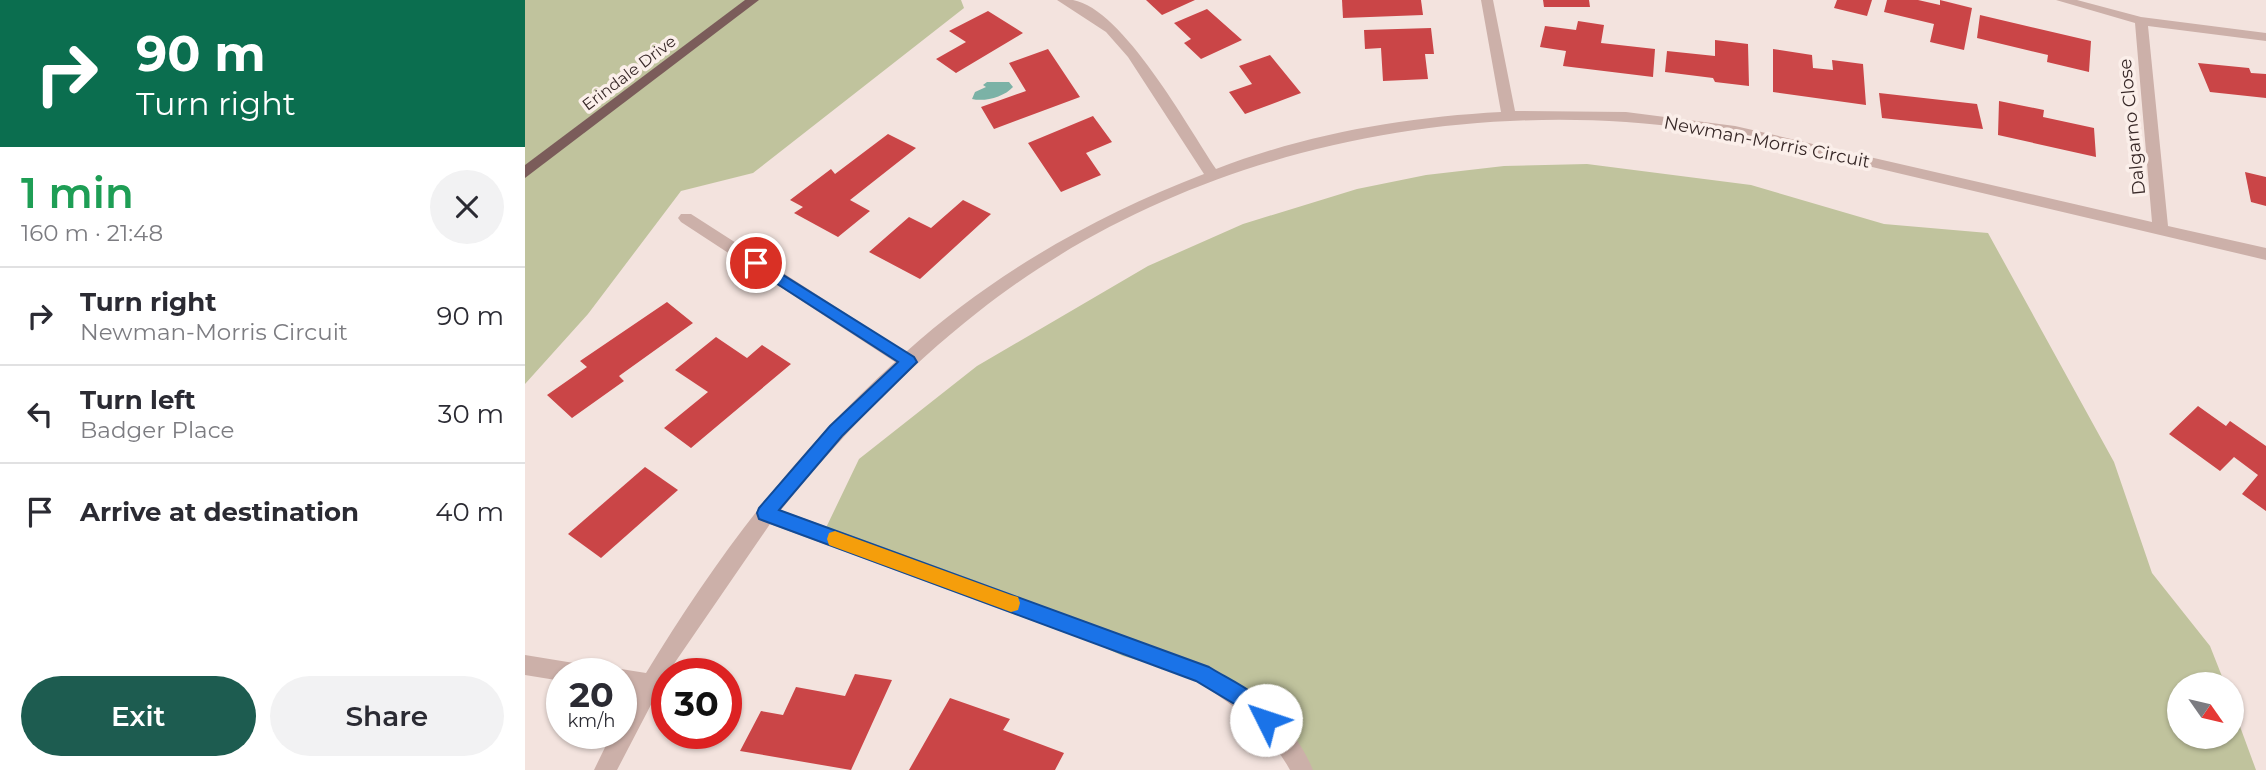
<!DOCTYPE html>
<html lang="en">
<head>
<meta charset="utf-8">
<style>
	body { margin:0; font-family:Montserrat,sans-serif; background:#f2f2f3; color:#2b2b33; height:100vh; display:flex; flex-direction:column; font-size:26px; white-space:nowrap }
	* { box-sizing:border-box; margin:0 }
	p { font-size:23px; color:#7c7c81 }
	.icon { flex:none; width:38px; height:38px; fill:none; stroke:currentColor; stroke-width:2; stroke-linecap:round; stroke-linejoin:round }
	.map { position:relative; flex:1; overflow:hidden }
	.sheet { display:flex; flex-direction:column; background:#fff; width:525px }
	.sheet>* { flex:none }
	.top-card { background:#0b6e4f; color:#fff; overflow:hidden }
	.needle { width:46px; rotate:124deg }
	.tools { position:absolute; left:1642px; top:672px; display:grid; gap:14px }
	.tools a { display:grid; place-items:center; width:77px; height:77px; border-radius:50%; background:#fff; box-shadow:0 2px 5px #0004; font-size:35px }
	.speed { position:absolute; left:21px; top:658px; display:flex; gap:14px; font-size:35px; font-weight:700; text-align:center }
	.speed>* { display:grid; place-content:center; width:91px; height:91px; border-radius:50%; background:#fff; box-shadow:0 2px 5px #0004; line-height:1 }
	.speed small { font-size:18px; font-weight:400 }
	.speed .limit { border:10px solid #d22; background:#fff; color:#111 }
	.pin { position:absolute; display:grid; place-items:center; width:60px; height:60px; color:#fff; margin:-30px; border:4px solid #fff; border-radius:50%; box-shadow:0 2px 7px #0007 }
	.me { position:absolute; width:77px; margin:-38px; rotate:311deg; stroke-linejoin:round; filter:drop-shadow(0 0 5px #0008) }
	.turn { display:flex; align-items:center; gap:24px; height:147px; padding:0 21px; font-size:32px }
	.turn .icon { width:91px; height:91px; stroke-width:2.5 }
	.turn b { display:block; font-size:49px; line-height:60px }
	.round { display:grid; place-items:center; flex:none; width:74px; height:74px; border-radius:37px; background:#f2f2f3 }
	.summary { display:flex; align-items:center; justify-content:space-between; height:119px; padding:0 21px }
	h1 { font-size:42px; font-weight:600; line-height:52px; color:#1e9e55 }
	.action { display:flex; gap:14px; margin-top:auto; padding:14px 21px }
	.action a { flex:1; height:80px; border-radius:42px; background:#1d5c50; color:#fff; font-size:28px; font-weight:600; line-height:80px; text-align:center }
	.action a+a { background:#f2f2f3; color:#2b2b33 }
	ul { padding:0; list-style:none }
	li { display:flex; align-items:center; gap:21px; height:98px; padding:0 21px; border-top:2px solid #e1e1e2 }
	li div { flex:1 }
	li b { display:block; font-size:26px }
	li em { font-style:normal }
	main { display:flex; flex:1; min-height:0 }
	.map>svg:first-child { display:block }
	.green { fill:#c0c39d }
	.water { fill:#7bb2a6 }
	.building { fill:#ca4547 }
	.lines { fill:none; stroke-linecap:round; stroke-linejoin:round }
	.minor { fill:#ccb0a9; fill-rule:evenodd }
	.major { fill:#7b5c5a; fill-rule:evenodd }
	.route { fill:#1a73e8; stroke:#114b97; stroke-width:2 }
	.slow { fill:#f59e0b }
	.labels { text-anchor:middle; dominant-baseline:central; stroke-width:7; stroke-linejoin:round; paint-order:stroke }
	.far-street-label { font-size:16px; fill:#392a29; stroke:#fbefea }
	.street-label { font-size:18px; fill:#392a29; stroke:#fbefea }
</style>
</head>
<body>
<main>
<section class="sheet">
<div class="top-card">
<div class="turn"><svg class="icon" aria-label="right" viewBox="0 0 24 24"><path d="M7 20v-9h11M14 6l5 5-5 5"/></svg><div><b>90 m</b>Turn right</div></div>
</div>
<div class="summary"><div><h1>1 min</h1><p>160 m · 21:48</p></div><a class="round"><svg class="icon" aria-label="close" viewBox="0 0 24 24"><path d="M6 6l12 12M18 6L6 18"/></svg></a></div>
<ul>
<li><svg class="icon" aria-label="right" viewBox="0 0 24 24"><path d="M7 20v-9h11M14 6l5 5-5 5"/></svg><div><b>Turn right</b><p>Newman-Morris Circuit</p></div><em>90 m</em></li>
<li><svg class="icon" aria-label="left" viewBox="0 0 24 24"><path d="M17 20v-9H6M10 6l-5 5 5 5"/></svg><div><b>Turn left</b><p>Badger Place</p></div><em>30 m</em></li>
<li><svg class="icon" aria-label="arrive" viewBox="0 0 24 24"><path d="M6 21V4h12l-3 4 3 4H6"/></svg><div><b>Arrive at destination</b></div><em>40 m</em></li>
</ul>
<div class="action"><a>Exit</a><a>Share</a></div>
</section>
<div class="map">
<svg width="1741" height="770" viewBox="0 0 1741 770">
	<rect width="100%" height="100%" fill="#f3e3de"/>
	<g class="green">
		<path d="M0,0H436L439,8L228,173L156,191L63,314L0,384Z"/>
		<path d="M1062,164L1226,185L1359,224L1463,233L1589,462L1627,573L1685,646L1700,684H1654V737H1706V702L1731,770H782L691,683L598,656L507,614L298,534L334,459L452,366L623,266L718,224L832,189L901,175L979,166Z"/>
	</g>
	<path class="water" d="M462,82H484L488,87C479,97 460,102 447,99L450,92L461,87L458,85Z"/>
	<g class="building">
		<path d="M621,0H670L637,15Z"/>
		<path d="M817,0H896L898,15L818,18Z"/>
		<path d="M1018,0H1064L1065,7H1019Z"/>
		<path d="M1312,0H1347L1342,16L1309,8Z"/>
		<path d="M1362,0H1393L1415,5V0L1447,8L1439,50L1405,42L1409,24L1359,12Z"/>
		<path d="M682,9L717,40L676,59L659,43L666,39L649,23Z"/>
		<path d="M463,11L498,33L431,73L411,59L441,42L424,31Z"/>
		<path d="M1455,15L1566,41L1564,72L1522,62L1523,55L1452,38Z"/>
		<path d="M1053,21L1079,25L1076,43L1130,49L1128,77L1038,66L1041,51L1015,47L1020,26L1051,30Z"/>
		<path d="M906,28L909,54H900L903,79L858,81L856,48L840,49L839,30Z"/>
		<path d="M1190,40L1223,44L1224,86L1190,82L1188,78L1140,72L1142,51L1190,56Z"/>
		<path d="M523,49L555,97L469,129L456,107L501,91L484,63Z"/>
		<path d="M1248,49L1287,55L1288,68L1308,70L1307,60L1338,64L1341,105L1248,92Z"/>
		<path d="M745,55L776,93L720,114L704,92L727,84L714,66Z"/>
		<path d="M1673,63L1724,68L1726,73L1741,74V98L1685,92Z"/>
		<path d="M1354,93L1452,104L1458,129L1357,118Z"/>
		<path d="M1474,101L1519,110L1518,117L1569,128L1571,157L1473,135Z"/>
		<path d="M568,116L587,142L561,153L576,175L536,192L503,143Z"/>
		<path d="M363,134L391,148L325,200L345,211L313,237L269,213L278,207L265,200L306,169L310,174Z"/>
		<path d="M1720,172L1741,177V206L1726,202Z"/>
		<path d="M438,200L466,214L395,279L344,252L384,217L406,228Z"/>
		<path d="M142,302L168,323L94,376L99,381L47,418L22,395L62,367L55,361Z"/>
		<path d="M191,337L222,358L237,345L266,364L166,448L139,428L183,392L150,370Z"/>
		<path d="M1673,406L1701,426L1705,421L1741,446V511L1717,494L1733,475L1709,457L1695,471L1644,434Z"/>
		<path d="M120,467L153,490L76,558L43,534Z"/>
		<path d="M330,674L367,680L326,770L215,751L236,711L258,715L271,687L320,696Z"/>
		<path d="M425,698L485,719L478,730L539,753L530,770H384Z"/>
	</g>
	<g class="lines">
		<g class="minor">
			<path d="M532,0C537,0 543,0 548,0C598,9 663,127 691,169C781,134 880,117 976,112L956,0H968L990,111L1101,112L1210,126L1627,222L1610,23L1531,0H1552L1616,17L1741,33V41L1623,26L1643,226L1741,248V260L1246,143C1198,134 1150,125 1101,122C873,107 634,169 453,312C379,370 315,437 256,510L684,666C728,692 768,721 788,770H765C743,730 709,705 671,681L245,524L142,674L92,770H69L87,733H96V716L109,692L96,691V674L89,673L96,669L121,673C190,559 270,452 370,362L156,222L153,218L156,214H166L381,352C469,273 570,216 679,174L603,57L581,32Z"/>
			<path d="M0,655L55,664L62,667L65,674H37V681L0,675Z"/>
		</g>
		<path class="major" d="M220,0H234L0,178V165Z"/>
	</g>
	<path class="route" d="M231,258L389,357L392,362L317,436L254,510L684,667C706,681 740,694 751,720L748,727L741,729L734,727L721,711L671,681L234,519L232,513L234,508L305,426L373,362L226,267L224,263L226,259Z"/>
	<path class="slow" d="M310,531L486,595L493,597L495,603L493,610L486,612L304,545L302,539L304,533Z"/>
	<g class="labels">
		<g class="far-street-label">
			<text transform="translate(104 73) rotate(-37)">Erindale Drive</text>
		</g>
		<g class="street-label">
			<text transform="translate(1607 127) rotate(-96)">Dalgarno Close</text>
			<text transform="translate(1242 142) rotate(11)">Newman-Morris Circuit</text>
		</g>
	</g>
</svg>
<div class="tools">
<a><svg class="needle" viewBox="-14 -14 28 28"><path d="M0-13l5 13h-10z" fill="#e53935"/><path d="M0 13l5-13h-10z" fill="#7c7c81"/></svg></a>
</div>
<div class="speed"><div>20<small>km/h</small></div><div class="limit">30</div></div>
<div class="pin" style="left:231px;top:263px;background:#d93025"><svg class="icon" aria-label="arrive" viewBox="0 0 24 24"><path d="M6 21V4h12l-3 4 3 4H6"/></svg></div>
<svg class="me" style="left:741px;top:720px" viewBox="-20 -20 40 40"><circle r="19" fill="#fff"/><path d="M0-13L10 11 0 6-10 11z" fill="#1a73e8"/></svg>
</div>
</main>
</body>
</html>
